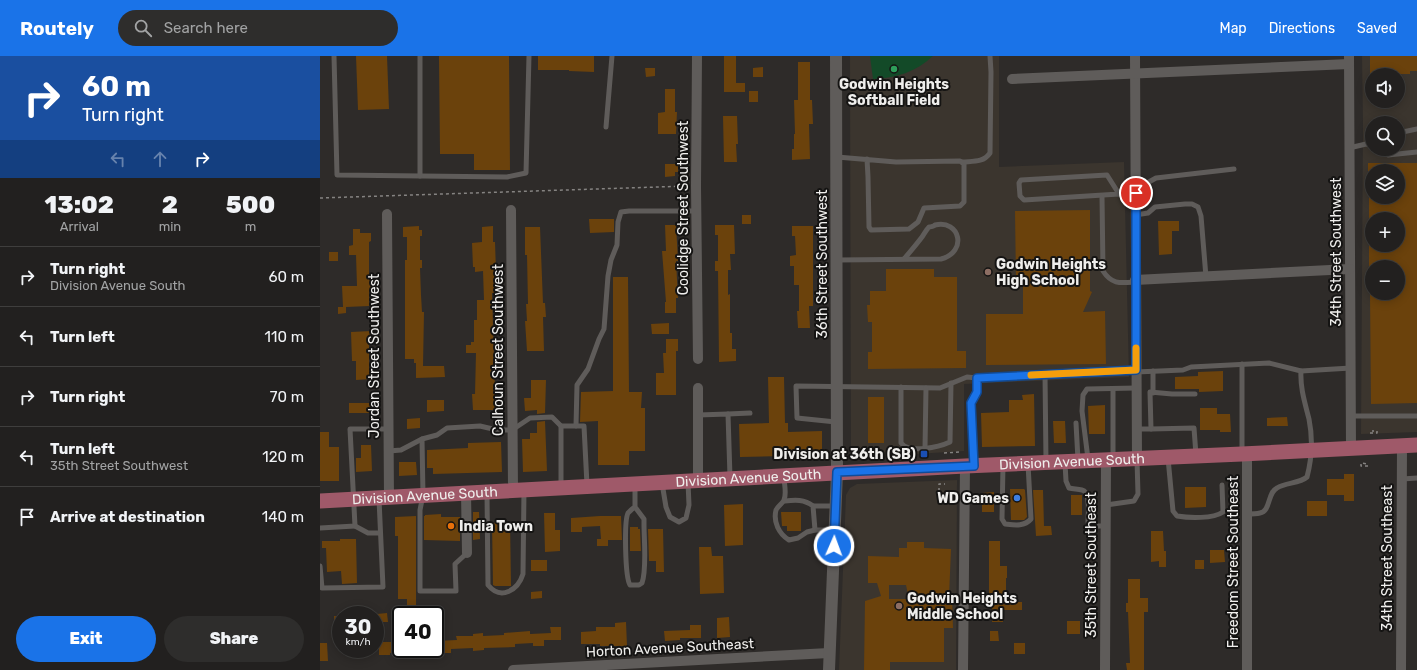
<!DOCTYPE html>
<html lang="en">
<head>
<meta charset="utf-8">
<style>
	body { margin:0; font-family:Rubik,sans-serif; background:#2e2d2c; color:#f1f3f6; height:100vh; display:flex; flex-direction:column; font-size:15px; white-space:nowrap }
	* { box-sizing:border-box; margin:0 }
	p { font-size:13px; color:#a2a3a4 }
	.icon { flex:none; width:22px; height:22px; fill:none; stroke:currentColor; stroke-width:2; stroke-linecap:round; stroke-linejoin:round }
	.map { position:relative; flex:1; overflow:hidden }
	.panel { display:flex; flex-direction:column; background:#22201f; width:320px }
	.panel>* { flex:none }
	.top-card { background:#1a4fa0; color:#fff; overflow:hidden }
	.controls { position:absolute; left:1045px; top:12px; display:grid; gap:8px }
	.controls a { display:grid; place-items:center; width:40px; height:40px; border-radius:50%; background:#22201f; box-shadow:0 2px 10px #0003,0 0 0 1px #3f3e3d; font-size:20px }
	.speed { position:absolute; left:12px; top:550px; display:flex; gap:8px; font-size:20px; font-weight:700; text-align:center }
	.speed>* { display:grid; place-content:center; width:52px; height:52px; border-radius:50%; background:#22201f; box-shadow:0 2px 10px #0003,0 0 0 1px #3f3e3d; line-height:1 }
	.speed small { font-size:10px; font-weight:400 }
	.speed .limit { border:2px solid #111; border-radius:6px; background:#fff; color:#111 }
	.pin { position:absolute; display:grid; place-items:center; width:34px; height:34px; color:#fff; margin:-17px; border:2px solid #fff; border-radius:50%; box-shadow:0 1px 4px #0007 }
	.me { position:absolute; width:44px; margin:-22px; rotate:2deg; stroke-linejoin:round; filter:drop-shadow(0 0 3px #0008) }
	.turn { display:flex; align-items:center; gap:14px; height:84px; padding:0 16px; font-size:18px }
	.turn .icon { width:52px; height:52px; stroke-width:2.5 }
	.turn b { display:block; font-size:28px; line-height:34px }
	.lanes { display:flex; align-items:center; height:38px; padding:0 16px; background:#0003; justify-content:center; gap:20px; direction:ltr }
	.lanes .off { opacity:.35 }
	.eta { display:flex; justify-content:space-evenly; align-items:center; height:68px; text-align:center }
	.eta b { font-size:24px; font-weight:800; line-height:28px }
	.primary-button { display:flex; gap:8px; margin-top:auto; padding:8px 16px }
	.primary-button a { flex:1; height:46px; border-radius:24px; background:#1a73e8; color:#fff; font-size:16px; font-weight:800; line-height:46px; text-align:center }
	.primary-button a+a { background:#2e2d2c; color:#f1f3f6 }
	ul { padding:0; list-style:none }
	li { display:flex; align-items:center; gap:12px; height:60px; padding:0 16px; border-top:1px solid #3f3e3d }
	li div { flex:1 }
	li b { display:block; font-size:15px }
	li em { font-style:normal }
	header { display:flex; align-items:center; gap:24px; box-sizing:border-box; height:56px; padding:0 20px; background:#1a73e8; color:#fff }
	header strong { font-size:19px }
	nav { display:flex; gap:22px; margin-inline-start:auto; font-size:14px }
	.search { width:280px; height:36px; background:#2e2d2c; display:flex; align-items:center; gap:10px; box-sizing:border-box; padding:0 14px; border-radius:22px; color:#a2a3a4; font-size:15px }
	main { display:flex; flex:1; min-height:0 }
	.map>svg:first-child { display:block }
	.built { fill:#3b352e; fill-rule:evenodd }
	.green { fill:#134a28 }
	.building { fill:#6b420c; fill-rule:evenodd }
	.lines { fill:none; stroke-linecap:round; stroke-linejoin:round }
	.path { stroke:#858381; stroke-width:1.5; stroke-dasharray:3 3; stroke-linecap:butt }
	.service { stroke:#5f5c5a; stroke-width:5 }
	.minor { stroke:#5f5c5a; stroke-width:10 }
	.tertiary { stroke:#5f5c5a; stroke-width:12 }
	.primary { stroke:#9f5969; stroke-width:15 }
	.route-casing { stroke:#114b97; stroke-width:10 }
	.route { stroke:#1a73e8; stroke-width:7 }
	.slow { stroke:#f59e0b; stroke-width:7 }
	.leisure-dot { fill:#2e9e5b; stroke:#151413; stroke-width:1.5 }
	.education-dot { fill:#8d6e63; stroke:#151413; stroke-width:1.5 }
	.transit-dot { fill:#1a4fb4; stroke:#151413; stroke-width:1.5 }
	.shop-dot { fill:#3f7fe0; stroke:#151413; stroke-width:1.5 }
	.food-dot { fill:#e8710a; stroke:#151413; stroke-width:1.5 }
	.labels { text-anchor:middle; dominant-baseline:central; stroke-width:4; stroke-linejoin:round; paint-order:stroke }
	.poi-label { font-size:14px; font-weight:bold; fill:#efeeec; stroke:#151413; text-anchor:start }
	.street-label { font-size:14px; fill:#efeeec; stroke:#151413 }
</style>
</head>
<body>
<header>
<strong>Routely</strong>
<div class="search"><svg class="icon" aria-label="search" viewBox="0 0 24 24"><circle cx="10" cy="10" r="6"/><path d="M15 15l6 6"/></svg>Search here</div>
<nav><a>Map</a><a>Directions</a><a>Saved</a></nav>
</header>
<main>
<section class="panel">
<div class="top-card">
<div class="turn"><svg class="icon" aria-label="right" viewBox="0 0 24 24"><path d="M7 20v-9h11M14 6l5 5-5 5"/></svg><div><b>60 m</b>Turn right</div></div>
<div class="lanes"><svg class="icon off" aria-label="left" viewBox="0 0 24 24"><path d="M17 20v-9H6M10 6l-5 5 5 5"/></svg><svg class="icon off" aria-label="ahead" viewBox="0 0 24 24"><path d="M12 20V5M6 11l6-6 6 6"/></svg><svg class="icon" aria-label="right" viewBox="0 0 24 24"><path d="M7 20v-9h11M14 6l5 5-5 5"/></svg></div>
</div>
<div class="eta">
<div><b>13:02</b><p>Arrival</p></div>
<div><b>2</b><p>min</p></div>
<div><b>500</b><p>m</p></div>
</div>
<ul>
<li><svg class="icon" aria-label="right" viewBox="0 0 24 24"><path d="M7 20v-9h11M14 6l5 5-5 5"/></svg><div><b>Turn right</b><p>Division Avenue South</p></div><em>60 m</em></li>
<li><svg class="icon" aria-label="left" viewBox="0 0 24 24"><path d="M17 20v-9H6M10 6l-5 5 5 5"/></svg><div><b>Turn left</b></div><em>110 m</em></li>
<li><svg class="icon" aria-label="right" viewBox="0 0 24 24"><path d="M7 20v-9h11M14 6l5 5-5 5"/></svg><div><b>Turn right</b></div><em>70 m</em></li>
<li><svg class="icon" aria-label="left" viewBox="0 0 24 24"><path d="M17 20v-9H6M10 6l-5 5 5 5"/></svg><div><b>Turn left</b><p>35th Street Southwest</p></div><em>120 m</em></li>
<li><svg class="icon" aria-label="arrive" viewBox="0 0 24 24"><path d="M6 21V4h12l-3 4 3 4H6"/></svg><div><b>Arrive at destination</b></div><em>140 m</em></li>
</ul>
<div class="primary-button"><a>Exit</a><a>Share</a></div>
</section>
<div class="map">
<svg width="1097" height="614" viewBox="0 0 1097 614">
	<rect width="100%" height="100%" fill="#2e2b29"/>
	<g class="built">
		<path d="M530,0H679V111L804,106L809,321L644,328V395L531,402Z"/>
		<path d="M1042,0H1097V376L1041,378L1043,68ZM1052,19H1078V45H1052ZM1052,67H1078V93H1052ZM1052,115H1078V141H1052ZM1052,163H1078V189H1052ZM1052,211H1078V237H1052Z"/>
		<path d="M637,424L636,614H519L526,439L530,432L537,428Z"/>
	</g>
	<path class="green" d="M550,0H613C596,16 576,22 553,23Z"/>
	<g class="building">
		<path d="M36,0H67L69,53L38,54Z"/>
		<path d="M119,0H189L190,114H154V98H120Z"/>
		<path d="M218,0H274V16L249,15V14H218Z"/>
		<path d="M404,0H416V27H425V36H404Z"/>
		<path d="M1050,0H1097V15H1090V18H1050Z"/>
		<path d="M478,6H490V44H492L493,68H489L490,103L472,104V93H474V78H475L474,44H478Z"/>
		<path d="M443,11V21H433V12Z"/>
		<path d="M325,12H335V20L326,21Z"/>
		<path d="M345,33H355V56H357L356,78H338V57L345,56Z"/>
		<rect x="429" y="35" width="9" height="11"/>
		<path d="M403,60H417L418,88H416L417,106H404Z"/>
		<path d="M1048,107H1097V347L1051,348L1050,237H1078V211H1049V189H1078V163H1049V141H1078V115H1048Z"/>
		<path d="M345,108H358V116H355V120L345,121Z"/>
		<path d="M770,154V235L772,236L763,256L785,255L786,308L666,309V258H703V226H696L695,155Z"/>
		<rect x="422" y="159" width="9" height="9"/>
		<path d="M269,163H294V176L270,177Z"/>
		<path d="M838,165H859V175H852V198L839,199Z"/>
		<path d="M345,169H356L358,205H356L358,242H356V257H345V246H346L342,195H346Z"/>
		<path d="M395,169H414L415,198H410L411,214H408V239L410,238V277H412V293H416V305L399,306L398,215H395V205H398V179H395Z"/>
		<path d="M99,170V174H102V180H100V204H102V212H100L101,239L102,256H104L103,310H124L125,321L96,322V307H94V303H85V204H87V181H83V171Z"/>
		<path d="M173,170V186H175L176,215V237H172L174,301H176V310H174L176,354H153L152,338H155L156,297H146V289H151V286H154V264H157V244H164L163,215L155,216V211H153L152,187L162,186V171Z"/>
		<path d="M472,170H493V250H489L490,272H478L477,255H479V229H474V210H470V200L476,199L475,180H472Z"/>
		<path d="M205,171H220L223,247H225L226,261H223L224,295H207L205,265H207L206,248H208L207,199H205Z"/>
		<path d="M33,173H40V177H51V185L49,186V224H51V234H49V250L26,251V257L18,258V251H23L22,230H37L36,199H29V190L33,189Z"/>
		<rect x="9" y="196" width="9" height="9"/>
		<path d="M566,213H614V221H637V295H646V312L548,313V296H552V266H548L547,249H550V235H566Z"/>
		<path d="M293,221H308L309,336H322L321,352H325V395H309V409H278V365L260,366L261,336L293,335Z"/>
		<path d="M349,267V278H332L331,268Z"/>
		<path d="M51,275V285H49V313H51V323L36,324V305H32L31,276Z"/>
		<path d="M346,283H358V295H356V339H336V317H344L343,297H346Z"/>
		<path d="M903,315V335L879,336V333H855V321L878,320V316Z"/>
		<path d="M448,321H464L465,367H468V376L502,375V399L420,401L419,368L449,367Z"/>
		<path d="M211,324H226L225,357L217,358V354L205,355L204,342H211Z"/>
		<path d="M714,338L715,390L662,391L661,357L689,356V344H703L702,339Z"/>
		<rect x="548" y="341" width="16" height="46"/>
		<path d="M107,344H124V355L107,356Z"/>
		<path d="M29,347H52L53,357H29Z"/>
		<path d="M785,349V378H769L768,350Z"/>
		<path d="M880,352H897V358H910L911,376H900V374H880Z"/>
		<path d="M967,361L968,370H947V362Z"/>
		<path d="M100,362V372L87,373V363Z"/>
		<path d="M225,365L227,415L203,416L202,383H210V377H217V366Z"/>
		<path d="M733,365H745L746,387H734Z"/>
		<path d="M0,376H9V391H19V425H0Z"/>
		<path d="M181,386L182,416L113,418V412H107V394L148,392V387Z"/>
		<path d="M41,389H51L52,415L36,416V402H41Z"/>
		<path d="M79,406H96L97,419L79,420Z"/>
		<path d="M1024,418H1034V445H1024V439H1007V423H1024Z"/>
		<path d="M865,431H886V451L865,452Z"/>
		<path d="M690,433H704L705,434L707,461L704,464H691Z"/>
		<path d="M713,434H723L724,470H731L732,479L716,480Z"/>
		<path d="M674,436V456H662V437Z"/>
		<rect x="751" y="439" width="11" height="20"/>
		<rect x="987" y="445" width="20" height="15"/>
		<path d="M423,448V489L405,490L404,449Z"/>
		<path d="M153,456H159L160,483L153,484Z"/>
		<path d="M461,456H481V475H467V470H462Z"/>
		<path d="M224,457H235V474H240V495L225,496Z"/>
		<path d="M121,458V461H140V485L104,484V460H105V459Z"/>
		<path d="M96,460V559H87V543H78V480H75V461Z"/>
		<path d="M280,460H301L302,484H288V490H277V483H281L280,470L262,471V476H251V462Z"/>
		<path d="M190,466L191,530H175L173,529L172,467Z"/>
		<path d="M310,471H318V473H320L321,495H310Z"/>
		<path d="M328,473H343L344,516H336V505H329Z"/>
		<path d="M831,475H843L844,495H846V511H839V505L831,506Z"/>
		<path d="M20,483H36L37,527L22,528L21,515L7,516L6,492H2V485H20Z"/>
		<path d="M669,485H680V510H687V522H686V546H702V554H683V566H672V544H669Z"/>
		<path d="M587,486H604V492L631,493L629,541H632L633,572H624V606H570V614H544L545,545L561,540L557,527H548V500L579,501V492H587ZM569,529H586L589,543H569Z"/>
		<path d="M379,491H391L392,500H403L404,537L380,538Z"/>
		<path d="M890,494H904L905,506L890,507Z"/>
		<rect x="211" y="504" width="16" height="11"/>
		<rect x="875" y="504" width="9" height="9"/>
		<path d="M808,523H820V542H828V556H824V614H807L806,607H810L808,556H806V547H808Z"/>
		<path d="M222,535V542L211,543V536Z"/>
		<path d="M67,557L68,566H57V558Z"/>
		<rect x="14" y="560" width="7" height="11"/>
		<path d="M409,561L410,581L397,582V562Z"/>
		<rect x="747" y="565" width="13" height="13"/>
		<path d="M306,566L307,590H280V588H261V576L276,575V571H295V567Z"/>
		<path d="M370,569H381V582H360V584L345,585L344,575L370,574Z"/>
		<path d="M230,571H241V584H224V590H213V587L195,588V591L164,592V594L153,595V592L131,593V597H121L120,594H115V585L137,584L136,580H153V578L163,577V580L184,579V577L210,575V578L231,577Z"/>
		<path d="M670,575H678L679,585H670Z"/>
		<path d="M74,584H81V596L70,597V599H59V586H74Z"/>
		<path d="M0,587H7L8,605H0Z"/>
		<rect x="694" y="587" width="11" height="11"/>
		<path d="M28,593H38V600L28,601Z"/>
	</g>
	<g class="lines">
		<g class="path">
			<path d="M0,142L368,130"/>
			<path d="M1050,377H1057V375H1052"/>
			<path d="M624,397L640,396"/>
			<path d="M1048,410H1041V407L1048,408"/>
			<path d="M619,435V428H625"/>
		</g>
		<g class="service">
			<path d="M14,0L17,119L187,121L206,117L209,0"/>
			<path d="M286,71L292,0"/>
			<path d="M1078,77L1097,73"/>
			<path d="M1029,92L1046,88L1052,89"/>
			<path d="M1066,93L1068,99L1097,96"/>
			<path d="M517,101L576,106L640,105L644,108V146L640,150L604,152L598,166L589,173L551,174L549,171L548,121L547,103"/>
			<path d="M642,106C653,105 663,107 670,97L671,16L670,0"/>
			<path d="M100,120V0"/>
			<path d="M815,128L827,127L836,122L914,113"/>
			<path d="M799,138L787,119L701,124L699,127L700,140L704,144L815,137"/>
			<path d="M782,140L783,215C792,229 801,227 815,226"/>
			<path d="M815,159L828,157L835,151L865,148H872L878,151L881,160L886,221"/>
			<path d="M517,204L621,203C648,196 640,163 615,169C615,170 610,171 609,171C607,173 604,178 602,181C596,189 590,196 584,203"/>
			<path d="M833,315V337"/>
			<path d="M816,316L863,314L871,311L949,307L981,315L1031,312"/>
			<path d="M725,318L726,406"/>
			<path d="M581,331V387C590,398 619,391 630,386L631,327"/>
			<path d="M793,333V403"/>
			<path d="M875,338H852L830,336L831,373L874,372L876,399"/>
			<path d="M408,358L430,357"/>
			<path d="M378,359L408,358L410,421"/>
			<path d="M1031,360H1097"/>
			<path d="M516,366L477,362L476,330L620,332L647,321L657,322L816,314"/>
			<path d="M756,367L758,404"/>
			<path d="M256,370L257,329L268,313L279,283L284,273L288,220L291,204L297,189L298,166L301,156L309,155H376"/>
			<path d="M817,373H831"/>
			<path d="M102,383L103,439L100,454V535H136L135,508L147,497"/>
			<path d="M605,392L606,332"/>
			<path d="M69,395L81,394L102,383L117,379L127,372L160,370L177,374H192L210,362L232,361L241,370"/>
			<path d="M922,397V308"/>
			<path d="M848,402L853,455L857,460C869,462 893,463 903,456L902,429"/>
			<path d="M768,403L762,355L763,339L767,333L816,332"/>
			<path d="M745,407L746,425L749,432C753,433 757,433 762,434C771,436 768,458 768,466L773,470H785"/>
			<path d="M654,408L651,347L657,336V322"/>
			<path d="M683,409L682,463L685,468C694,469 704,471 711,463L708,408"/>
			<path d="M464,421C464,428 467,437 464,444C462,448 458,450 456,454C453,466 459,478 469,484L478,482L487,476L495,474H514"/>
			<path d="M1082,423L1097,422"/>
			<path d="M342,427L346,451L350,461L359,466L366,462L369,449L368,426"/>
			<path d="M241,430V370H264L267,429"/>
			<path d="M315,430V451L324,463V469C324,484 327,513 322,527L319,529H310C305,521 304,465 308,457C310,455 313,452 315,451"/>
			<path d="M167,438L168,529C181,545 198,534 203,518L204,434"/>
			<path d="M464,445C475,444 484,443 493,450L495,474"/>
			<path d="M786,449L814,445L818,438L817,404"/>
			<path d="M493,450H515"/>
			<path d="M927,458C931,458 936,458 940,457C951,455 947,437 957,432C966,426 979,428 987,421C992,402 993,383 989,363C985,347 980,332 981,315"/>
			<path d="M35,470L48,477H60"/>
			<path d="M0,472L35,470L30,373H69"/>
			<path d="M0,510L2,532L63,531L59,443"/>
		</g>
		<g class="minor">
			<path d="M377,0L376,130L378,303"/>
			<path d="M815,0L817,403"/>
			<path d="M1029,0L1031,392"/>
			<path d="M692,23L1029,8"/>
			<path d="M191,154L193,434"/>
			<path d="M67,158L69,442"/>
			<path d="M815,224L1030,213"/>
			<path d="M378,424V332"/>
			<path d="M146,436L147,497"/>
			<path d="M193,614L509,597"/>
			<path d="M643,614L645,410"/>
			<path d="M785,614L786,404"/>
			<path d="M927,614V398"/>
			<path d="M1081,614L1082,389"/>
		</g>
		<path class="tertiary" d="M509,614L517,416L516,0"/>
		<path class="primary" id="s1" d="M0,445L645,410L922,398L1097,389"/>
	</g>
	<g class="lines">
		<defs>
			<path id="route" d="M514,490L517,416L654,410L651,347L657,336V322L816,314V137"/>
		</defs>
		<use href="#route" class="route-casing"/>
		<use href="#route" class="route"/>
		<path class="slow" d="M711,319L816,314V292"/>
	</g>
	<circle class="leisure-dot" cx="574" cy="13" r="4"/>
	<g class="education-dot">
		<circle cx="668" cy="216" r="4"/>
		<circle cx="579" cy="550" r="4"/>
	</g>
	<rect class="transit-dot" x="600" y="394" width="8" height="8" rx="2"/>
	<circle class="shop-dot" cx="697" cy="442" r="4"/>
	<circle class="food-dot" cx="131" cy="470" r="4"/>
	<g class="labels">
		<g class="poi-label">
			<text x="574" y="28" text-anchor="middle">Godwin Heights<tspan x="574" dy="16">Softball Field</tspan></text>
			<text x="676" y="208">Godwin Heights<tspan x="676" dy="16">High School</tspan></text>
			<text x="596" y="398" text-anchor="end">Division at 36th (SB)</text>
			<text x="689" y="442" text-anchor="end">WD Games</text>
			<text x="139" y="470">India Town</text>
			<text x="587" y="542">Godwin Heights<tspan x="587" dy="16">Middle School</tspan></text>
		</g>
		<g class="street-label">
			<text transform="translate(363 152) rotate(-90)">Coolidge Street Southwest</text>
			<text transform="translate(1016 196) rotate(-90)">34th Street Southwest</text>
			<text transform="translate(502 208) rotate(-90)">36th Street Southwest</text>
			<text transform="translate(178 294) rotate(-90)">Calhoun Street Southwest</text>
			<text transform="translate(54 300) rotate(-90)">Jordan Street Southwest</text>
			<text stroke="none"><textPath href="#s1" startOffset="753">Division Avenue South</textPath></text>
			<text stroke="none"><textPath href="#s1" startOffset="429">Division Avenue South</textPath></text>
			<text stroke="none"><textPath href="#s1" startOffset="105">Division Avenue South</textPath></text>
			<text transform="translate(1067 502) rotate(-90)">34th Street Southeast</text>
			<text transform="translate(913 506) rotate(-90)">Freedom Street Southeast</text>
			<text transform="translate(771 509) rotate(-90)">35th Street Southeast</text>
			<text transform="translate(350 592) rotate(-3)">Horton Avenue Southeast</text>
		</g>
	</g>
</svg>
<div class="controls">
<a><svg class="icon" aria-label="sound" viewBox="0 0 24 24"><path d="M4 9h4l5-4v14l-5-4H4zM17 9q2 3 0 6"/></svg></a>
<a><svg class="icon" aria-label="search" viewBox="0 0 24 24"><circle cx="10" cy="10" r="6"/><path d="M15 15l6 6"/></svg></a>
<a><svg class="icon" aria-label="layers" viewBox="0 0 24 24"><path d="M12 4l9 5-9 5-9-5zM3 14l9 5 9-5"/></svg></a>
<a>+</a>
<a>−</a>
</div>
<div class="speed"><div>30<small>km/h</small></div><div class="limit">40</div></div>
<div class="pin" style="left:816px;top:137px;background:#d93025"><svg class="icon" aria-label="arrive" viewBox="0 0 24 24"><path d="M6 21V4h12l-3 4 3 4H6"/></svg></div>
<svg class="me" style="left:514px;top:490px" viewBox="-20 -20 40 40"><circle r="17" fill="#1a73e8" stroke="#fff" stroke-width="3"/><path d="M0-11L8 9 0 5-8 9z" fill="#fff"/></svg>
</div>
</main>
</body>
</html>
